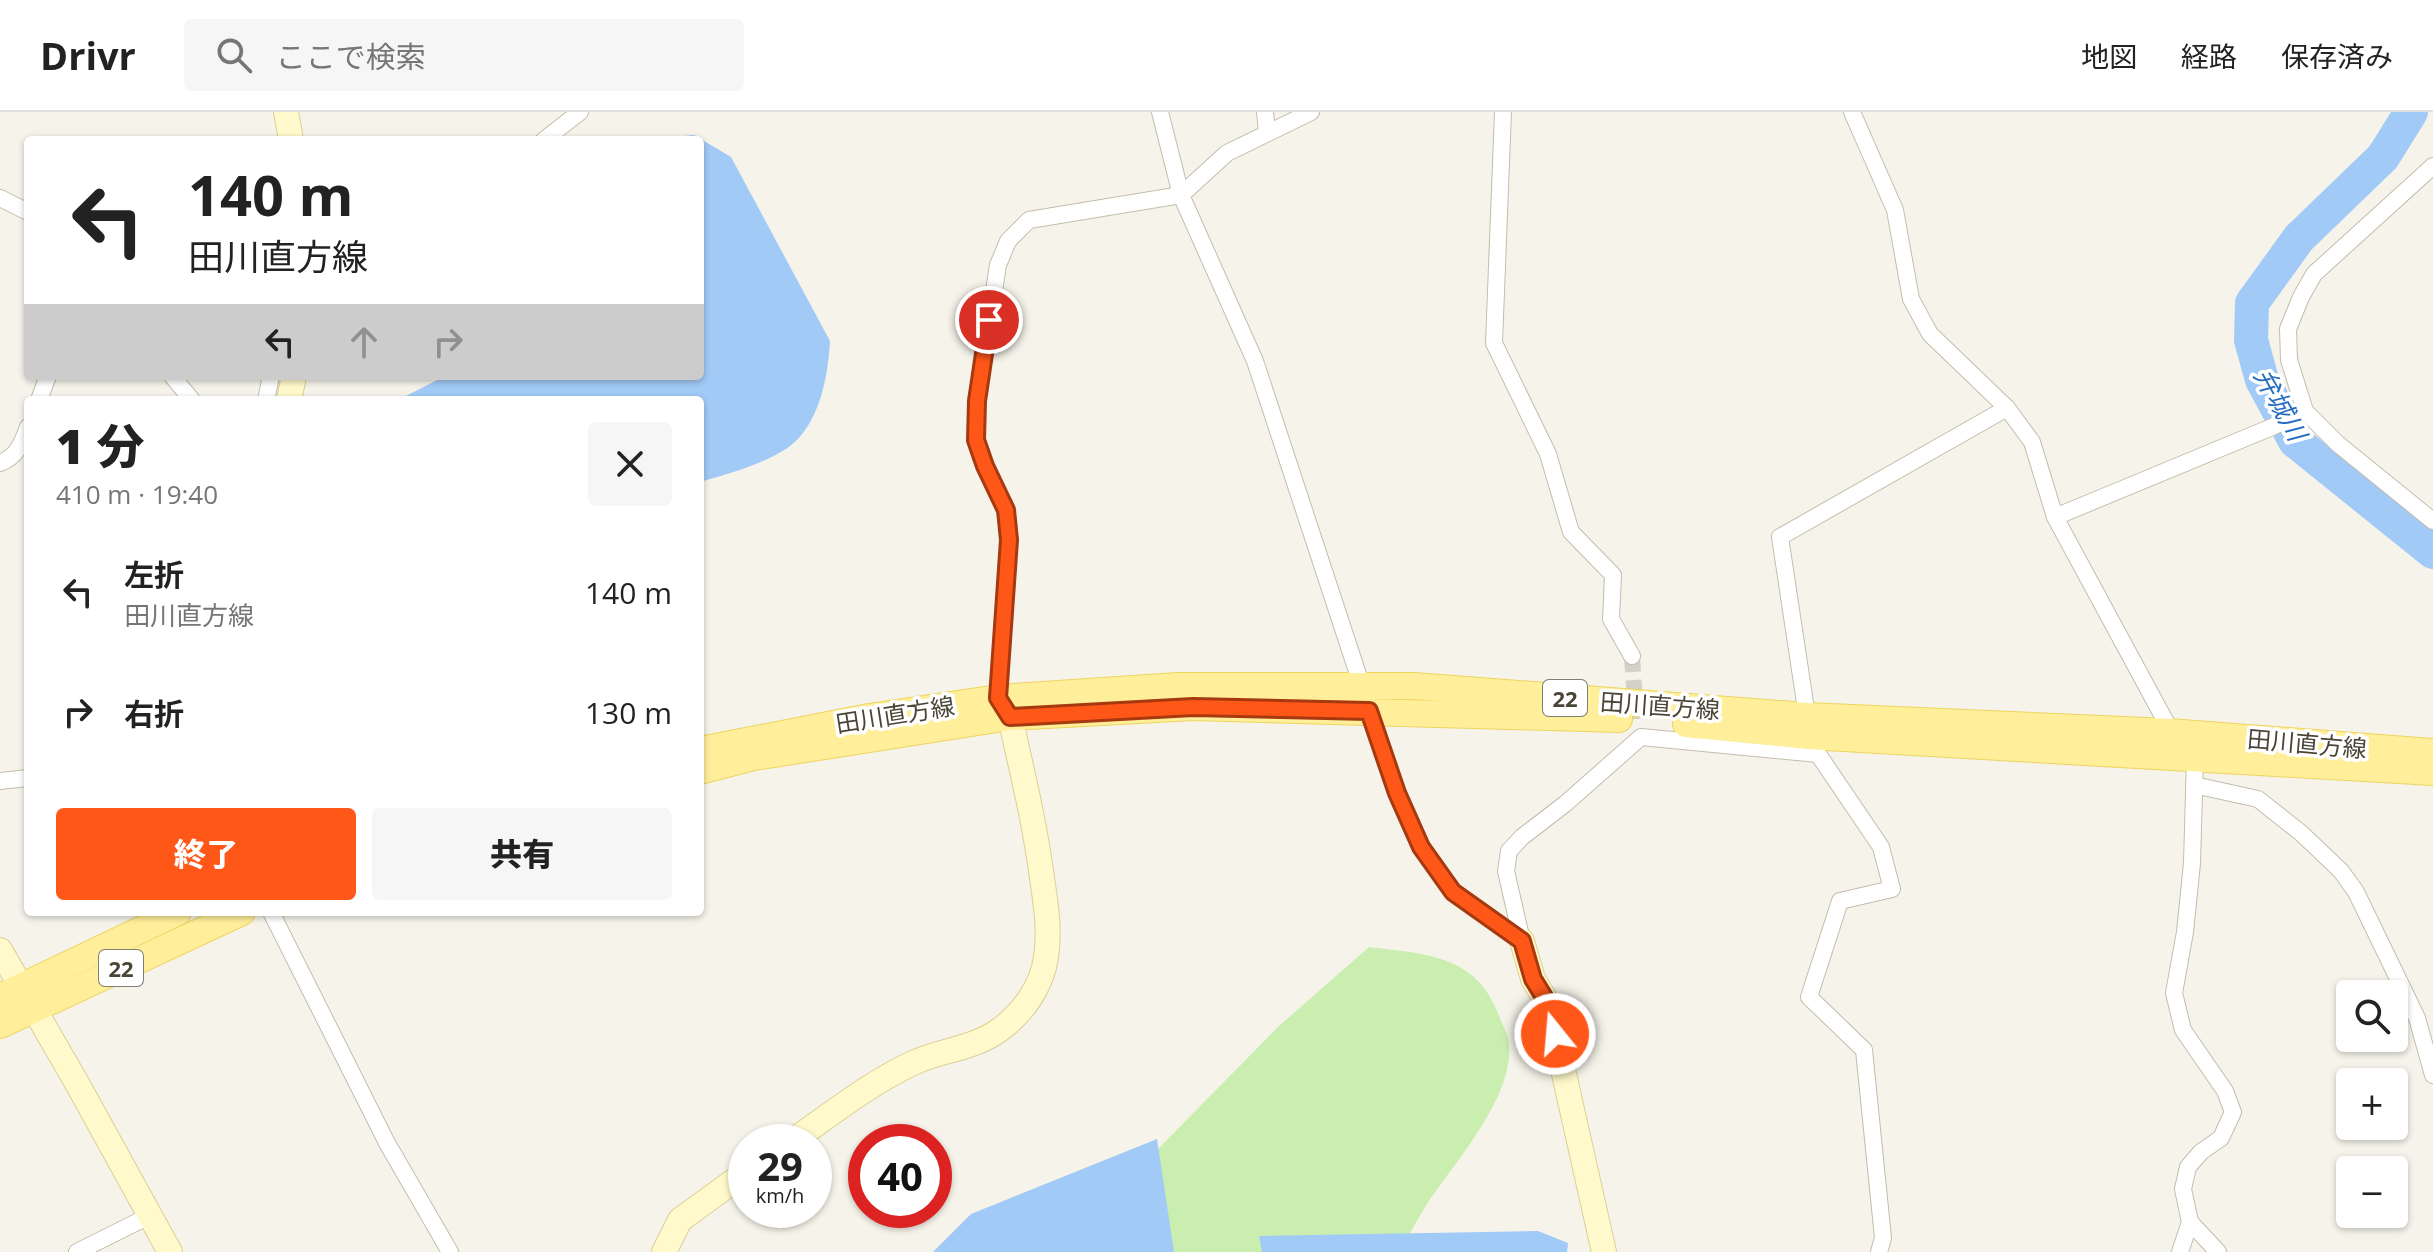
<!DOCTYPE html>
<html lang="ja">
<head>
<meta charset="utf-8">
<style>
	body { margin:0; font-family:"Open Sans","Noto Sans JP",sans-serif; background:#f6f6f6; color:#222; height:100vh; display:flex; flex-direction:column; font-size:30px; white-space:nowrap }
	* { box-sizing:border-box; margin:0 }
	p { font-size:26px; color:#767676 }
	.icon { flex:none; width:44px; height:44px; fill:none; stroke:currentColor; stroke-width:2; stroke-linecap:round; stroke-linejoin:round }
	.map { position:relative; flex:1; overflow:hidden }
	.side { position:absolute; left:24px; top:284px; width:680px; height:520px; display:flex; flex-direction:column; background:#fff; border-radius:8px; box-shadow:0 2px 6px #0004 }
	.side>* { flex:none }
	.banner { position:absolute; left:24px; top:24px; width:680px; height:244px; border-radius:8px; box-shadow:0 2px 6px #0004; background:#fff; color:#222; overflow:hidden }
	.tools { position:absolute; left:2336px; top:868px; display:grid; gap:16px }
	.tools a { display:grid; place-items:center; width:72px; height:72px; border-radius:8px; background:#fff; box-shadow:0 2px 6px #0004; font-size:40px }
	.speed { position:absolute; left:728px; top:1012px; display:flex; gap:16px; font-size:40px; font-weight:700; text-align:center }
	.speed>* { display:grid; place-content:center; width:104px; height:104px; border-radius:50%; background:#fff; box-shadow:0 2px 6px #0004; line-height:1 }
	.speed small { font-size:20px; font-weight:400 }
	.speed .limit { border:12px solid #d22; background:#fff; color:#111 }
	.pin { position:absolute; display:grid; place-items:center; width:68px; height:68px; color:#fff; margin:-34px; border:4px solid #fff; border-radius:50%; box-shadow:0 2px 8px #0007 }
	.me { position:absolute; width:88px; margin:-44px; rotate:343deg; stroke-linejoin:round; filter:drop-shadow(0 0 6px #0008) }
	.turn { display:flex; align-items:center; gap:28px; height:168px; padding:0 32px; font-size:36px }
	.turn .icon { width:104px; height:104px; stroke-width:2.5 }
	.turn b { display:block; font-size:56px; line-height:68px }
	.lanes { display:flex; align-items:center; height:76px; padding:0 32px; background:#0003; justify-content:center; gap:40px; direction:ltr }
	.lanes .off { opacity:.35 }
	.round { display:grid; place-items:center; flex:none; width:84px; height:84px; border-radius:8px; background:#f6f6f6 }
	.head { display:flex; align-items:center; justify-content:space-between; height:136px; padding:0 32px }
	h1 { font-size:48px; font-weight:800; line-height:60px }
	.action { display:flex; gap:16px; margin-top:auto; padding:16px 32px }
	.action a { flex:1; height:92px; border-radius:8px; background:#ff5718; color:#fff; font-size:32px; font-weight:800; line-height:92px; text-align:center }
	.action a+a { background:#f6f6f6; color:#222 }
	ul { padding:0; list-style:none }
	li { display:flex; align-items:center; gap:24px; height:120px; padding:0 32px }
	li div { flex:1 }
	li b { display:block; font-size:30px }
	li em { font-style:normal }
	header { display:flex; align-items:center; gap:48px; box-sizing:border-box; height:112px; padding:0 40px; background:#fff; border-bottom:2px solid #e0e0e0 }
	header strong { font-size:38px }
	nav { display:flex; gap:44px; margin-inline-start:auto; font-size:28px }
	.search { width:560px; height:72px; background:#f6f6f6; display:flex; align-items:center; gap:20px; box-sizing:border-box; padding:0 28px; border-radius:8px; color:#767676; font-size:30px }
	.map>svg:first-child { display:block }
	.green { fill:#caedb0 }
	.water { fill:#a2caf7 }
	.lines { fill:none; stroke-linecap:round; stroke-linejoin:round }
	.river { stroke:#a2caf7; stroke-width:34 }
	.street-tunnel { stroke:#d4d1c6; stroke-width:16; stroke-dasharray:16 8; stroke-linecap:butt }
	.street-casing { stroke:#c3bdab; stroke-width:18 }
	.secondary-casing { stroke:#dad096; stroke-width:26 }
	.primary-casing { stroke:#eed460; stroke-width:28 }
	.street { stroke:#fff; stroke-width:16 }
	.secondary { stroke:#fff9cb; stroke-width:24 }
	.primary { stroke:#ffee9a; stroke-width:26 }
	.route-casing { stroke:#a63910; stroke-width:20 }
	.route { stroke:#ff5718; stroke-width:14 }
	.labels { text-anchor:middle; dominant-baseline:central; stroke-width:7; stroke-linejoin:round; paint-order:stroke }
	.shield { fill:#fff; stroke:#817d73; stroke-width:2 }
	.shield-label { font-size:22px; font-weight:bold; fill:#4b4537 }
	.street-label { font-size:24px; fill:#4b4537; stroke:#fff }
	.water-label { font-size:26px; font-style:italic; fill:#266cc1; stroke:#fff }
</style>
</head>
<body>
<header>
<strong>Drivr</strong>
<div class="search"><svg class="icon" aria-label="search" viewBox="0 0 24 24"><circle cx="10" cy="10" r="6"/><path d="M15 15l6 6"/></svg>ここで検索</div>
<nav><a>地図</a><a>経路</a><a>保存済み</a></nav>
</header>
<div class="map">
<svg width="2433" height="1140" viewBox="0 0 2433 1140">
	<rect width="100%" height="100%" fill="#f6f4ea"/>
	<path class="green" d="M1369,835C1424,842 1477,842 1499,904C1502,912 1509,923 1509,932C1514,985 1455,1050 1427,1092C1417,1108 1408,1124 1400,1140H1023L1158,1037L1279,914Z"/>
	<g class="water">
		<path d="M694,23L731,45L830,229C828,263 821,303 797,328C776,349 728,362 700,370V288H398L445,264H700V28H645Z"/>
		<path d="M1157,1027L1174,1140H933L971,1102Z"/>
		<path d="M1538,1119L1568,1131L1567,1140H1262L1259,1124Z"/>
	</g>
	<g class="lines">
		<path class="river" d="M2411,0L2383,45L2299,126L2252,191L2251,228L2262,268L2295,329L2433,440"/>
		<path class="street-tunnel" d="M1632,544L1636,607"/>
		<defs>
			<g id="street">
				<path d="M1160,0L1181,83L1255,249L1397,681L1421,735L1453,780L1522,829"/>
				<path d="M1265,0L1267,21"/>
				<path d="M1503,0L1494,231L1548,342L1571,420L1613,463L1611,507L1632,544"/>
				<path d="M1852,0L1895,98L1911,187L1930,222L2007,296L2032,330L2055,405L2174,625"/>
				<path d="M544,28L580,0"/>
				<path d="M2433,54L2314,162L2301,185L2288,217L2289,248L2305,299L2338,332L2433,409"/>
				<path d="M0,86L28,100"/>
				<path d="M172,264L192,288"/>
				<path d="M39,288L48,264"/>
				<path d="M266,288L271,264"/>
				<path d="M0,351C17,345 22,331 28,315"/>
				<path d="M2055,405L2272,315L2305,299"/>
				<path d="M1001,591L998,586L1009,428L1006,398L985,354L976,328L977,289L998,153L1008,129L1029,108L1181,83L1227,41L1311,0"/>
				<path d="M1807,604L1780,425L2007,296"/>
				<path d="M1809,624L1818,642L1881,735L1892,777L1840,789L1809,885L1864,938L1883,1126L1879,1140"/>
				<path d="M0,669L28,666"/>
				<path d="M2194,673L2258,687L2301,721L2341,759L2356,780L2417,906L2433,963"/>
				<path d="M271,800L387,1031L450,1140"/>
				<path d="M1522,829L1506,759L1509,739L1522,725L1565,692L1641,625L1818,642"/>
				<path d="M2190,1110L2218,1140"/>
				<path d="M77,1140L149,1104"/>
				<path d="M2180,1140L2190,1110L2183,1077L2188,1055L2201,1040L2221,1026L2233,1000L2225,979L2183,918L2174,881L2185,820L2192,751L2195,647L2190,642"/>
			</g>
			<g id="secondary">
				<path d="M286,0L291,28"/>
				<path d="M289,288L294,264"/>
				<path d="M1522,829L1533,867L1544,885L1555,922L1604,1140"/>
				<path d="M0,838L78,973L170,1140"/>
				<path d="M791,1030C830,1003 870,971 913,951C941,938 972,937 998,919C1022,902 1042,875 1046,845C1050,818 1046,793 1042,766C1035,712 1022,659 1010,605"/>
				<path d="M664,1140L680,1108L746,1060"/>
			</g>
			<g id="primary">
				<path d="M1686,612L1809,624L2433,660"/>
				<path d="M700,638L869,605L998,586L1178,574H1414L1807,604L2169,620L2433,640"/>
				<path d="M700,659L754,645L1010,605L1193,595L1619,607"/>
				<path d="M0,885L178,800"/>
				<path d="M0,913L242,800"/>
			</g>
		</defs>
		<use href="#street" class="street-casing"/>
		<use href="#secondary" class="secondary-casing"/>
		<use href="#primary" class="primary-casing"/>
		<use href="#street" class="street"/>
		<use href="#secondary" class="secondary"/>
		<use href="#primary" class="primary"/>
	</g>
	<g class="lines">
		<defs>
			<path id="route" d="M989,208L977,289L976,328L985,354L1006,398L1009,428L998,586L1010,605L1193,595L1369,599L1397,681L1421,735L1453,780L1522,829L1533,867L1544,885L1555,922"/>
		</defs>
		<use href="#route" class="route-casing"/>
		<use href="#route" class="route"/>
	</g>
	<g class="labels">
		<g class="shield">
			<rect x="1543" y="568" width="44" height="36" rx="6"/>
			<rect x="99" y="838" width="44" height="36" rx="6"/>
		</g>
		<g class="shield-label">
			<text x="1565" y="586">22</text>
			<text x="121" y="856">22</text>
		</g>
		<g class="street-label">
			<text transform="translate(1660 593) rotate(4)">田川直方線</text>
			<text transform="translate(895 602) rotate(-9)">田川直方線</text>
			<text transform="translate(2307 631) rotate(5)">田川直方線</text>
		</g>
		<g class="water-label">
			<text transform="translate(2281 292) rotate(61)">弁城川</text>
		</g>
	</g>
</svg>
<div class="tools">
<a><svg class="icon" aria-label="search" viewBox="0 0 24 24"><circle cx="10" cy="10" r="6"/><path d="M15 15l6 6"/></svg></a>
<a>+</a>
<a>−</a>
</div>
<div class="speed"><div>29<small>km/h</small></div><div class="limit">40</div></div>
<div class="pin" style="left:989px;top:208px;background:#d93025"><svg class="icon" aria-label="arrive" viewBox="0 0 24 24"><path d="M6 21V4h12l-3 4 3 4H6"/></svg></div>
<svg class="me" style="left:1555px;top:922px" viewBox="-20 -20 40 40"><circle r="17" fill="#ff5718" stroke="#fff" stroke-width="3"/><path d="M0-11L8 9 0 5-8 9z" fill="#fff"/></svg>
<div class="banner">
<div class="turn"><svg class="icon" aria-label="left" viewBox="0 0 24 24"><path d="M17 20v-9H6M10 6l-5 5 5 5"/></svg><div><b>140 m</b>田川直方線</div></div>
<div class="lanes"><svg class="icon" aria-label="left" viewBox="0 0 24 24"><path d="M17 20v-9H6M10 6l-5 5 5 5"/></svg><svg class="icon off" aria-label="ahead" viewBox="0 0 24 24"><path d="M12 20V5M6 11l6-6 6 6"/></svg><svg class="icon off" aria-label="right" viewBox="0 0 24 24"><path d="M7 20v-9h11M14 6l5 5-5 5"/></svg></div>
</div>
<section class="side">
<div class="head"><div><h1>1 分</h1><p>410 m · 19:40</p></div><a class="round"><svg class="icon" aria-label="close" viewBox="0 0 24 24"><path d="M6 6l12 12M18 6L6 18"/></svg></a></div>
<ul>
<li><svg class="icon" aria-label="left" viewBox="0 0 24 24"><path d="M17 20v-9H6M10 6l-5 5 5 5"/></svg><div><b>左折</b><p>田川直方線</p></div><em>140 m</em></li>
<li><svg class="icon" aria-label="right" viewBox="0 0 24 24"><path d="M7 20v-9h11M14 6l5 5-5 5"/></svg><div><b>右折</b></div><em>130 m</em></li>
</ul>
<div class="action"><a>終了</a><a>共有</a></div>
</section>
</div>
</body>
</html>
